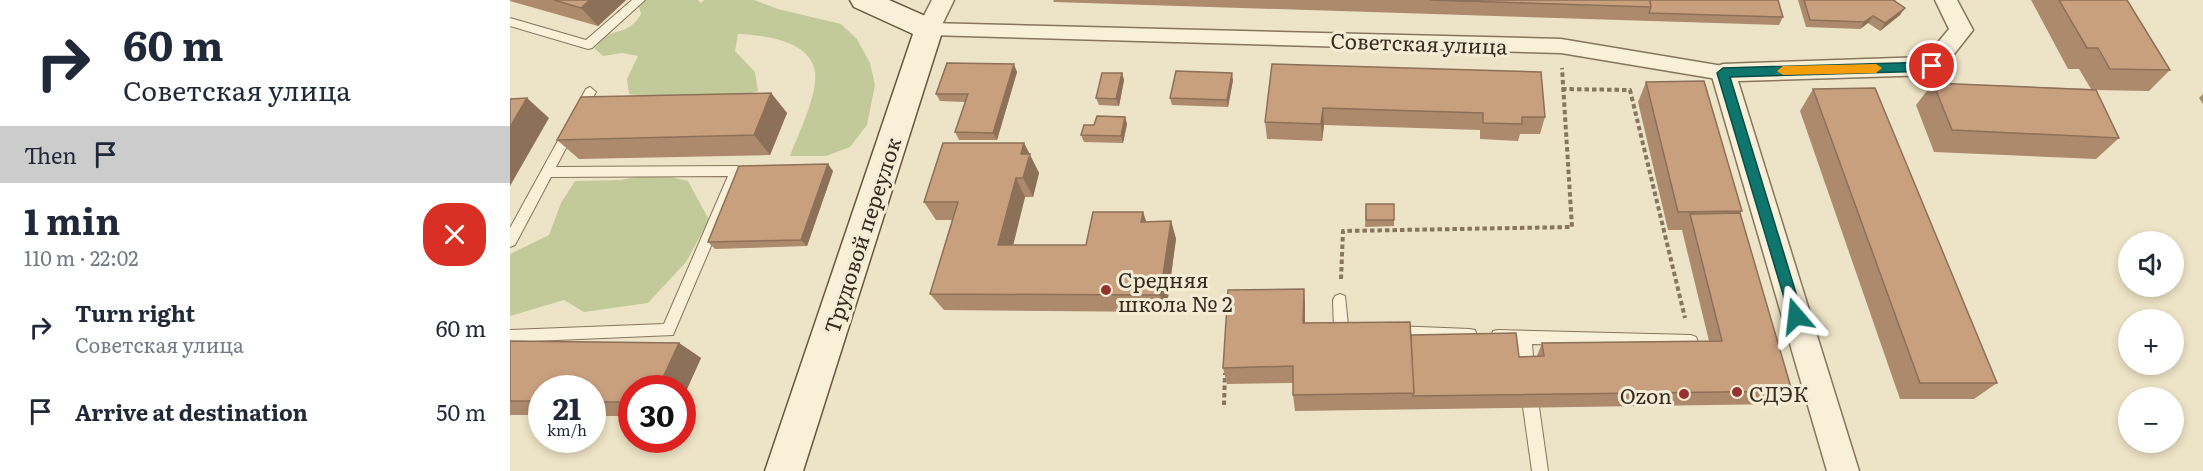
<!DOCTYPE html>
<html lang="en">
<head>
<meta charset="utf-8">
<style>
	body { margin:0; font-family:Literata,serif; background:#f2f2f3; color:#1f2937; height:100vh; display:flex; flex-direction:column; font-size:22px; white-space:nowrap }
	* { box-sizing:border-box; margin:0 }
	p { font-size:20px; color:#747a83 }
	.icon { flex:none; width:33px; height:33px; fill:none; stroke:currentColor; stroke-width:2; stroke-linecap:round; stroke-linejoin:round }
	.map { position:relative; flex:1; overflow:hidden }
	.side { display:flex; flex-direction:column; background:#fff; width:510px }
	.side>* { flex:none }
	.guide { background:#fff; color:#1f2937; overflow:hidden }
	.tools { position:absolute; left:1608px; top:231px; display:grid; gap:12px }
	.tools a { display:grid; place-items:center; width:66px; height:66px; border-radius:50%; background:#fff; box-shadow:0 3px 9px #0003; font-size:30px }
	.speed { position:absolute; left:18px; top:375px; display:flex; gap:12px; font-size:30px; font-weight:700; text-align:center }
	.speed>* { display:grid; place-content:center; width:78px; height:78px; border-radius:50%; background:#fff; box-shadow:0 3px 9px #0003; line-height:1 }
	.speed small { font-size:15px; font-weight:400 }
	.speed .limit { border:9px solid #d22; background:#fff; color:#111 }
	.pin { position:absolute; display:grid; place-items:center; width:51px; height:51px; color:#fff; margin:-26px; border:3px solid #fff; border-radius:50%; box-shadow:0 2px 6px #0007 }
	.me { position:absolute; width:66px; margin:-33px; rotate:343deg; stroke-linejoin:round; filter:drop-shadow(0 0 4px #0008) }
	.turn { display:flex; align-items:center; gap:21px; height:126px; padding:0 24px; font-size:27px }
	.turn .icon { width:78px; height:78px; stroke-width:2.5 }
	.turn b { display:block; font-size:42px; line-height:51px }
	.then { display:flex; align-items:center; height:57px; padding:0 24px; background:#0003; gap:12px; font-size:22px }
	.round { display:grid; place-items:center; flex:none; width:63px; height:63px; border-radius:24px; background:#f2f2f3 }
	.overview { display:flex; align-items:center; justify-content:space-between; height:102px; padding:0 24px }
	h1 { font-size:36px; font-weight:700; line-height:45px }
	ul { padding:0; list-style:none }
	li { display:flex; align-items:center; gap:18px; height:84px; padding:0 24px }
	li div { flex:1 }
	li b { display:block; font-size:22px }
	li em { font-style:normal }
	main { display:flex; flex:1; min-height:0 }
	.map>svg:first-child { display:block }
	.green { fill:#c3ca9a }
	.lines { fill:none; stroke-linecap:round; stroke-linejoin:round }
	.service-casing { stroke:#87755d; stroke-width:2 }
	.pedestrian-casing { stroke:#87755d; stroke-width:3 }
	.minor-casing { stroke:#87755d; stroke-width:3 }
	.secondary-casing { stroke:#695640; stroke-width:3 }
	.path { stroke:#87755d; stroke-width:4; stroke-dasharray:4.5 3; stroke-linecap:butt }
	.service { fill:#f8f0d9; fill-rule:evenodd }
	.pedestrian { fill:#f8f0d9; fill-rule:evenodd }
	.minor { fill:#f8f0d9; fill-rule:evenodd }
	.secondary { fill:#f8f0d9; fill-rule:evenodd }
	.wall { fill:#ad8a6c }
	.shaded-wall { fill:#8d7058 }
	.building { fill:#c9a07e; stroke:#8d7058; stroke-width:1.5 }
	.route { fill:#0f766e; stroke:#0a4d48; stroke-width:1.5 }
	.slow { fill:#f59e0b }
	.poi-dot { fill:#94322f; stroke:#f4edd6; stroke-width:2 }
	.labels { text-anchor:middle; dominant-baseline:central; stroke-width:6; stroke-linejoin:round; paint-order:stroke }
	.street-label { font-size:21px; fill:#382c20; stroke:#f4edd6 }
	.poi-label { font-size:21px; fill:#382c20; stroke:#f4edd6; text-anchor:start }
</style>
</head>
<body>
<main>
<section class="side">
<div class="guide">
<div class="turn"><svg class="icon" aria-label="right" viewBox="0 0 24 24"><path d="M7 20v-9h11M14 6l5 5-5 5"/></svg><div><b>60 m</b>Советская улица</div></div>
<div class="then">Then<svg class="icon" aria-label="arrive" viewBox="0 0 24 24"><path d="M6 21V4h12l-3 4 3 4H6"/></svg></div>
</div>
<div class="overview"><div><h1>1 min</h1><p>110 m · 22:02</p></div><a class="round" style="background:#d93025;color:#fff"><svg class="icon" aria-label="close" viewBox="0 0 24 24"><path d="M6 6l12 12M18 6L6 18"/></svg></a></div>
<ul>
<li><svg class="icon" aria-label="right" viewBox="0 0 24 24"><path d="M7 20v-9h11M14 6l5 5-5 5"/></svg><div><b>Turn right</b><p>Советская улица</p></div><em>60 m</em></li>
<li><svg class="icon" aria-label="arrive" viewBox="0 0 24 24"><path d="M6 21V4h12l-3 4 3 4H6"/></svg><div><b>Arrive at destination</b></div><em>50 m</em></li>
</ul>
</section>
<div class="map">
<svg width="1693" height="471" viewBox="0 0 1693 471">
	<rect width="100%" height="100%" fill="#ede3c6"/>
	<g class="green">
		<path d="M127,0H188L191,3L194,0H244L268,9L331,24L347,39L360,63L365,85L357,125L340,147L316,156H280C288,134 308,95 305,72C301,40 253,35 228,34L225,51L245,72L248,91L233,95L144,97L119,94L117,79L128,56L112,53L93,56L84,48C88,45 91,40 95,37C109,27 117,36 131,14Z"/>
		<path d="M143,173L178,181L199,220L176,262L138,303L74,312L54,300L0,316V254L39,235L51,203L65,181L111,180Z"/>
	</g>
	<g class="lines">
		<defs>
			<g id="service">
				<path d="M122,0H135L82,48L78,49L0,26V18L76,40Z"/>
				<path d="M80,87L86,92L73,115H65L63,112L65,109L76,89Z"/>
				<path d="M60,124L66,129L46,167L227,166L233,171L163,335L0,342V330L154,324L218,176L41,177L5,245L0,247V228L56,126Z"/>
				<path d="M830,294L835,296L838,325L845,326L847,331L845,336L840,337L826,336L824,331L823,300L825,296Z"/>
				<path d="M884,326L960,329L965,330L967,335L965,340L960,341L884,338L879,337L877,332L879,327Z"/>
				<path d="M988,330L1181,335L1186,337L1188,342L1186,347L1181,349L1022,344L1024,370L1022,375L1017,377L1012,375L1007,343L983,341L981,336L983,331Z"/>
				<path d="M1021,400L1026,402L1029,407L1038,471H1022L1013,407L1016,402Z"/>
			</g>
			<path id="pedestrian" d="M419,23L1051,39L1213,66L1220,68L1222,73L1220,78L1213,80L1051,53L419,35L413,34L410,29L413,24Z"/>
			<g id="minor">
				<path d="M422,0H444L427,35L419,37L411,35L407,29Z"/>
				<path d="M1425,0H1447L1463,30L1430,72L1422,75L1228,81L1349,471H1317L1201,73L1205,67L1213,64L1416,57L1439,29Z"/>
			</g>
			<path id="secondary" d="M340,0H379L429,22L433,29L293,471H255L403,34L344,7Z"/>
		</defs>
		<use href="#service" class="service-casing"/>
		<use href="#pedestrian" class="pedestrian-casing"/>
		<use href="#minor" class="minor-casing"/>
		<use href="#secondary" class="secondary-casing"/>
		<g class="path">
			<path d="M1052,89L1120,90L1175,318"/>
			<path d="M831,279L833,231L1062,227L1052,68"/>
			<path d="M714,405L715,373"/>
		</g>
		<use href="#service" class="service"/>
		<use href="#pedestrian" class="pedestrian"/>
		<use href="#minor" class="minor"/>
		<use href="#secondary" class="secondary"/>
	</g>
	<g class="wall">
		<path d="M0,0H116L88,26L0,1Z"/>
		<path d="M543,0H1268L1273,17L1269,25L544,2Z"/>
		<path d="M1288,0H1386L1385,1L1390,15L1370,31L1358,23L1350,29L1296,27Z"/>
		<path d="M1521,0H1617L1660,70L1639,91L1585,90L1609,138L1586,159L1424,152L1406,105L1423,83L1581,89L1569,69H1558Z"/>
		<path d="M762,64L1035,117L1030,134H1010L1008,141L970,139V130L814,125L812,141L757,139L755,122Z"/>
		<path d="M507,72L487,140H449L445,132L455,102L430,101L426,94Z"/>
		<path d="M612,73L614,80L609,106L589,105L586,98Z"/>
		<path d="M723,80L718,107L662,105L660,98Z"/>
		<path d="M1136,82L1232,211L1230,213L1282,391L1270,404L785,411L783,395V383L717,384L713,368L794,289L795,308V323L901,335L1009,357L1027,356L1032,343L1199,341L1172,230H1158L1128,102Z"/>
		<path d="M1303,89L1487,383L1464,399H1390L1290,111Z"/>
		<path d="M261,93L277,113L260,155L69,159L47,140Z"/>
		<path d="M1693,94V104L1689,98Z"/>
		<path d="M615,117L617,124L613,143L574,142L571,135L584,125Z"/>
		<path d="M514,143L529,173L523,197H515L503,245H576L636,222L661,221L666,239L656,312L434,310L420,294L442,220H426L414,202Z"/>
		<path d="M323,171L297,246L205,249L198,242Z"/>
		<path d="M856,204L884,220V226L855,227Z"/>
		<path d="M0,341L169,343L191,358L172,400V388H122V416H82V388H32V415H0Z"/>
	</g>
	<g class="shaded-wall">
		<path d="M80,0H116L88,26L71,8Z"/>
		<path d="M1395,8L1390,15L1370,31L1375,23Z"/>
		<path d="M1363,16L1358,23L1350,29L1354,22Z"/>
		<path d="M504,64L507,72L487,140L483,133Z"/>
		<path d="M612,73L614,80L609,106L606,99Z"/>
		<path d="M722,73L723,80L718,107L717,100Z"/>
		<path d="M261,93L277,113L260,155L244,135Z"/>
		<path d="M17,98L39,118L0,186V127Z"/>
		<path d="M813,108L814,125L812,141L811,124Z"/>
		<path d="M615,117L617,124L613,143L611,136Z"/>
		<path d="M514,143L529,173L523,197L513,178L511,154Z"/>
		<path d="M318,164L323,171L297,246L291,240Z"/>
		<path d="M506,178L515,197L499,262L488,245Z"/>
		<path d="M633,212L639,230L631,222Z"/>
		<path d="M661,221L666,239L656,312L650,295Z"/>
		<path d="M794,289L795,308V341L793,323Z"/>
		<path d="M169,343L191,358L172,400V388H148Z"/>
	</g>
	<g class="building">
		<path d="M44,0H80L71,8Z"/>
		<path d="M920,0H1140L1141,7Z"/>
		<path d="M1140,0H1268L1273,17L1139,13L1141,7Z"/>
		<path d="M1294,0H1383L1395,8L1375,23L1363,16L1354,22L1300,20Z"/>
		<path d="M1549,0H1617L1660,70L1600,69L1588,48H1577Z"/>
		<path d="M437,63L504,64L483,133L445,132L458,94H426Z"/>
		<path d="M762,64L1031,72L1035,117H1012V124L973,123V113L813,108L811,124L755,122Z"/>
		<path d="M666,71L722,73L717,100L660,98Z"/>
		<path d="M592,73H612L606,99L586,98Z"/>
		<path d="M1194,81L1232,211L1168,212L1136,82Z"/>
		<path d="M1423,83L1586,90L1609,138L1442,130Z"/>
		<path d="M1365,88L1487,383H1410L1303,89Z"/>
		<path d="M261,93L244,135L47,140L71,97Z"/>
		<path d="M17,98L0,127V99Z"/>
		<path d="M587,116L615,117L611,136L571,135L574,125H584Z"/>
		<path d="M433,143H514L511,154H520L513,178H506L488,245H576L583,212H633L631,222L661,221L650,295L420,294L448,202H414Z"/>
		<path d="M318,164L291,240L198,242L229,166Z"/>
		<rect x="856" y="204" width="28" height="16"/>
		<path d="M1230,213L1282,391L903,396L901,335L1006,333L1009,357L1034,356L1032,343L1212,341L1180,214Z"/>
		<path d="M794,289L793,323L900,322L904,393L783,395V366L713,368L718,290Z"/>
		<path d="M0,341L169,343L148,388H122V402H82V388H32V401H0Z"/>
	</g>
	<path class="route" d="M1422,62L1428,66L1422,71L1220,77L1293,316L1291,321L1286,323L1281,321L1207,73L1213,68Z"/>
	<path class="slow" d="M1366,64L1372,68L1366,73L1273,75L1267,71L1273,66Z"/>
	<g class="poi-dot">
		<circle cx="596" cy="290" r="6"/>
		<circle cx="1227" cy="392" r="6"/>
		<circle cx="1174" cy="394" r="6"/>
	</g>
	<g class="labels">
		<g class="street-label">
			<text transform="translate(909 42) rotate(2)">Советская улица</text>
			<text transform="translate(351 235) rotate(-72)">Трудовой переулок</text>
		</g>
		<g class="poi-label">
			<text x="608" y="278">Средняя<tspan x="608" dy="24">школа № 2</tspan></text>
			<text x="1239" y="392">СДЭК</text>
			<text x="1162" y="394" text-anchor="end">Ozon</text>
		</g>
	</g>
</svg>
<div class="tools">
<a><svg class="icon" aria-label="sound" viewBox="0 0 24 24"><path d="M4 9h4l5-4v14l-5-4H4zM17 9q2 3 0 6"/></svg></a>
<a>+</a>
<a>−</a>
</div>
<div class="speed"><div>21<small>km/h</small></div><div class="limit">30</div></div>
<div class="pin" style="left:1422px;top:66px;background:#d93025"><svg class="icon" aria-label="arrive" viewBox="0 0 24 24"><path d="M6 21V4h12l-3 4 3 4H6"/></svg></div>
<svg class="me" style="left:1286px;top:316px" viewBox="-20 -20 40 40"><path d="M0-17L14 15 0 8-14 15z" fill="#0f766e" stroke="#fff" stroke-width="4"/></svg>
</div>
</main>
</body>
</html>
